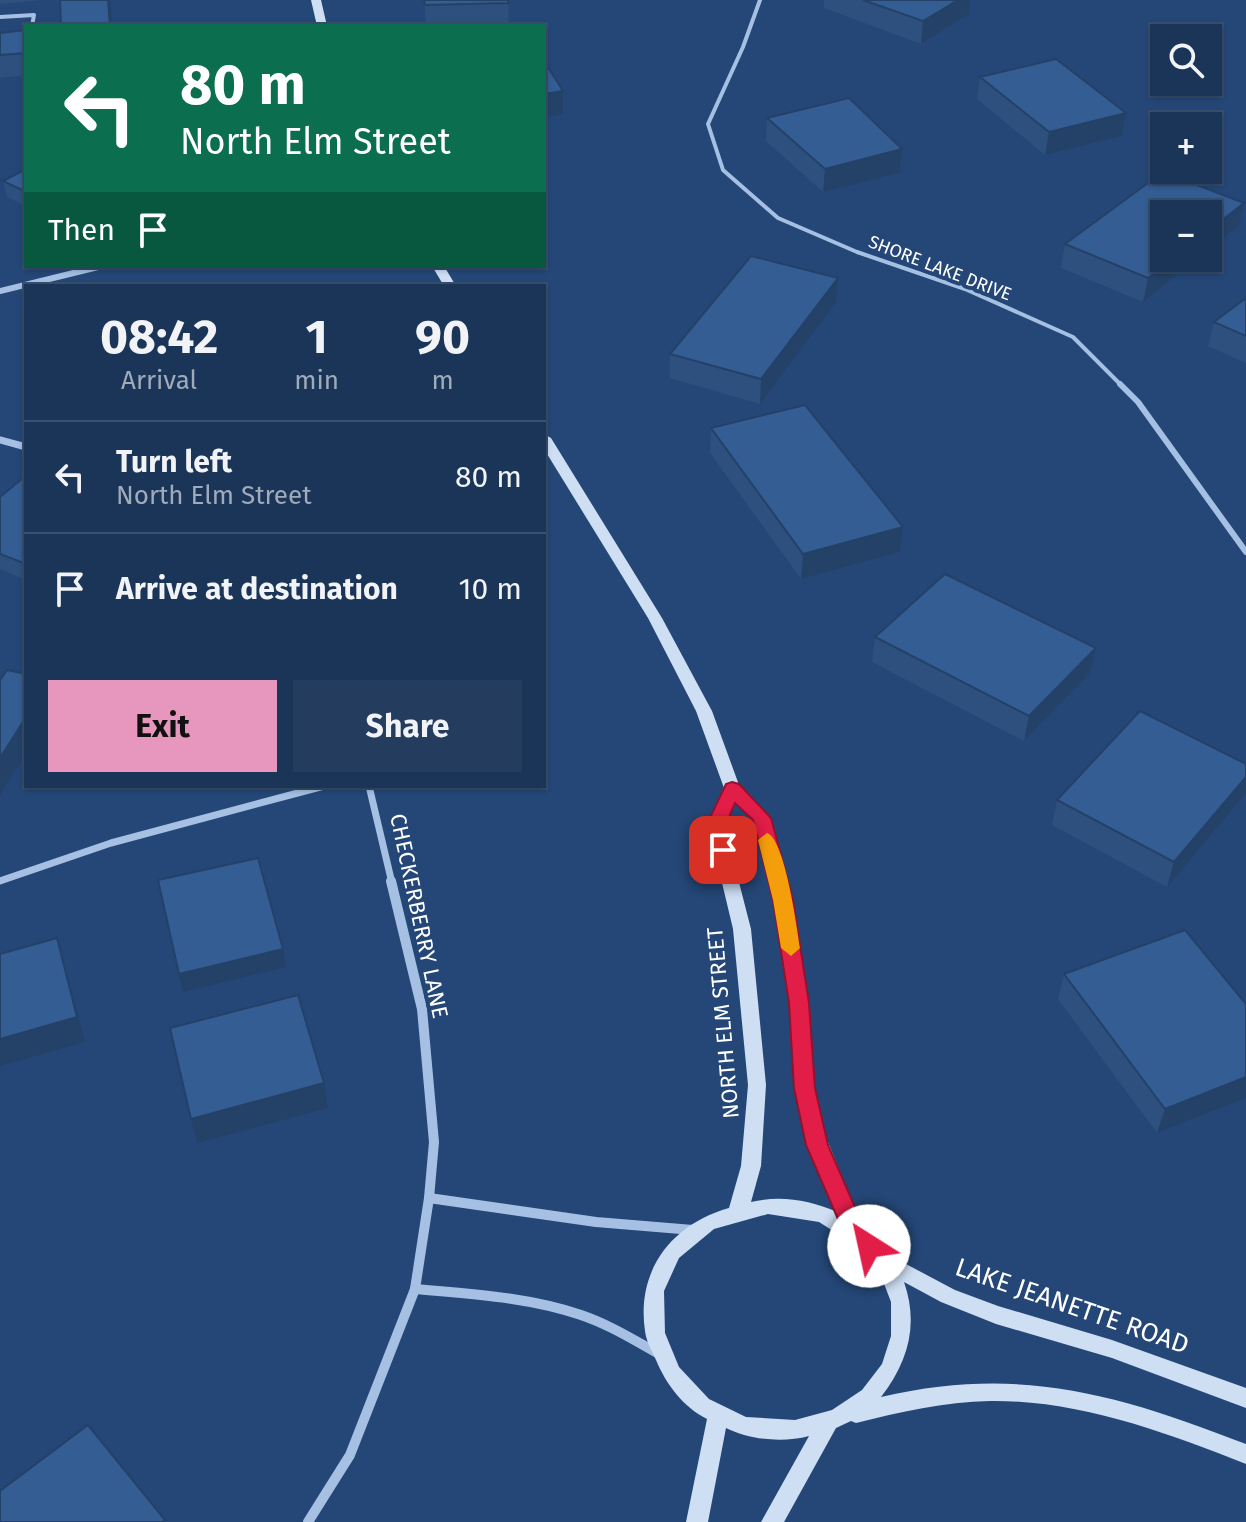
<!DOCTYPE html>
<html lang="en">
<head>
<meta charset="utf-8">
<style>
	body { margin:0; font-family:"Fira Sans",sans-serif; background:#243d5f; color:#f1f3f6; height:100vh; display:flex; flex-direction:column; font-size:30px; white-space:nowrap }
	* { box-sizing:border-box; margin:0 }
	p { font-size:26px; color:#a0abba }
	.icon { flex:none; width:44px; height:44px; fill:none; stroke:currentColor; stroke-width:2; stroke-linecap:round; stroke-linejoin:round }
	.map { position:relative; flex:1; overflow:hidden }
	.side { position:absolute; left:24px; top:284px; width:522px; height:504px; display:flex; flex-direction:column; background:#1b3559; border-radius:0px; box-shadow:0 2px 6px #0004,0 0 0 2px #39506f }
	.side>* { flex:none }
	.guide { position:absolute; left:24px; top:24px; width:522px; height:244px; border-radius:0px; box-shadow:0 2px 6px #0004,0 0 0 2px #39506f; background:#0b6e4f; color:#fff; overflow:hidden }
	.tools { position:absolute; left:1150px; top:24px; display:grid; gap:16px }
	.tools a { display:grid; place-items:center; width:72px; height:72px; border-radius:0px; background:#1b3559; box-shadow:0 2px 6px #0004,0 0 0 2px #39506f; font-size:40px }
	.pin { position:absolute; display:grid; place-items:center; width:68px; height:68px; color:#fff; margin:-34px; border-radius:16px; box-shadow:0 4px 12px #0006 }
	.me { position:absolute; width:88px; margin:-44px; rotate:325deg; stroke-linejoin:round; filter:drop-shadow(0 0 6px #0008) }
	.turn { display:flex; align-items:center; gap:28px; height:168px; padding:0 24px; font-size:36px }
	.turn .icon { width:104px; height:104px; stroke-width:2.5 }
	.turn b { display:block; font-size:56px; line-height:68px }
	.then { display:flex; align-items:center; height:76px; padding:0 24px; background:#0003; gap:16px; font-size:30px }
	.eta { display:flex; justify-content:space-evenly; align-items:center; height:136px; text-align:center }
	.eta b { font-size:48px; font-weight:700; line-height:56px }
	.button { display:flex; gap:16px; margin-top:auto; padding:16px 24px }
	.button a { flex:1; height:92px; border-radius:0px; background:#e797bd; color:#111; font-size:32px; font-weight:700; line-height:92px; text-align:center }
	.button a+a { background:#243d5f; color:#f1f3f6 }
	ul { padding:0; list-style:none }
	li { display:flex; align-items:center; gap:24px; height:112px; padding:0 24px; border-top:2px solid #39506f }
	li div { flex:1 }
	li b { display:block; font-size:30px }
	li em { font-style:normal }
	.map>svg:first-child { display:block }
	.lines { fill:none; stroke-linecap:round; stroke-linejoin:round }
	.lane-far1 { stroke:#a5c0e3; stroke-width:4 }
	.lane { stroke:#a5c0e3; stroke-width:6 }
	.street-far2 { stroke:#a5c0e3; stroke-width:6 }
	.street-far1 { stroke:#a5c0e3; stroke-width:7 }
	.street { stroke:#a5c0e3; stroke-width:10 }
	.secondary { fill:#cedef3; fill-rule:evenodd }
	.wall { fill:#2d507f }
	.shaded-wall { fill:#244168 }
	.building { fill:#345d94; stroke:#244168; stroke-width:2 }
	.route { fill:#e11d48; stroke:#92132f; stroke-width:2 }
	.slow { fill:#f59e0b }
	.labels { text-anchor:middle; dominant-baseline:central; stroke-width:8; stroke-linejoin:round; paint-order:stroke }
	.far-street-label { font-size:18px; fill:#fff; stroke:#244777 }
	.street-label { font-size:22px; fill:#fff; stroke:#244777 }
	.near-street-label { font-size:26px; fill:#fff; stroke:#244777 }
</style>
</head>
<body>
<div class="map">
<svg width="1246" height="1522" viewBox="0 0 1246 1522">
	<rect width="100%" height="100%" fill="#244777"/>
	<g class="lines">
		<g class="lane-far1">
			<path d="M760,0L743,47L708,124L723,170L778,218L857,252L965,289L1073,337L1122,386"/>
			<path d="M0,17L34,15L32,26"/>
		</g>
		<path class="lane" d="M1120,384L1138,402L1246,552"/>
		<path class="street-far2" d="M0,291L102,266"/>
		<g class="street-far1">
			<path d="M0,440L26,447"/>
			<path d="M369,786L392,883"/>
			<path d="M0,881L111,843L324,786"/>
		</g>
		<g class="street">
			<path d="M429,1198L596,1222L693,1230"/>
			<path d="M415,1289C471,1294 528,1297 581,1315C608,1324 634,1340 659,1354"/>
			<path d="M308,1522L350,1455L415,1289L429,1198L434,1142L422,1009L391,881"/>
		</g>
		<g class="secondary">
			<path d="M311,0H321L327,26H317Z"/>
			<path d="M432,266H444L456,286H444Z"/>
			<path d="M544,434L551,438L662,618L712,711L739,785L769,818L792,900L808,1003L817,1115L863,1228L871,1234L889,1255L955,1290L998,1306L1112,1340L1246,1388V1408L1112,1358L996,1324L941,1302L904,1282C919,1325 908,1362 881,1397C1020,1365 1117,1394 1246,1444V1464C1164,1432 1079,1400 990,1401C944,1402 900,1412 856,1423L851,1421L836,1428L784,1522H761L809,1436C783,1443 750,1440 726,1428L708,1522H686L707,1419C683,1407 666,1384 656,1360C652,1351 646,1341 645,1331C636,1270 672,1224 729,1208L741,1166L748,1085L733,929L708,824L724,788L696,711L648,618L544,449ZM735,801L753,820L774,900L790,1003L799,1115L837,1212C810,1200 780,1195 751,1202L761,1166L766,1085L751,929L724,824ZM768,1214L819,1222L857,1246L880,1273L891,1302V1336L882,1364L862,1390L832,1410L795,1420L746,1417L709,1399L679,1367L665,1333L664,1291L679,1258L714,1229Z"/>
		</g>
	</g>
	<g class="wall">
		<path d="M0,0H42L0,4Z"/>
		<path d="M424,0H508L509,25L426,26Z"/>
		<path d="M824,0H970L969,14L921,44L824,8Z"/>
		<path d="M26,30V75L0,78V33Z"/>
		<path d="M980,77L1126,113L1122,136L1045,155L977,99Z"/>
		<path d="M767,118L902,149L900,173L823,192L766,141Z"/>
		<path d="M26,169V206L7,197L3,181Z"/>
		<path d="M1244,203L1239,226L1208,250V214L1164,258H1198L1143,302L1061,268L1065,244Z"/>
		<path d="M838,278L836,302L760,404L670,378V354Z"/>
		<path d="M1246,298V363L1208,346L1214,322Z"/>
		<path d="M711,428L903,527L900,552L801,579L710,453Z"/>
		<path d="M26,480V580L0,569V497Z"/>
		<path d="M875,637L1096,648L1090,673L1024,741L872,662Z"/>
		<path d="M1246,764L1167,887L1052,825L1057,800Z"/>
		<path d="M1064,974L1246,1004V1098L1157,1133L1058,999Z"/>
	</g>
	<g class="shaded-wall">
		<path d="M108,0H110L112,26H110Z"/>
		<path d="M958,0H970L969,14L921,44L923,21Z"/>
		<path d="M563,91V114L544,117V94Z"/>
		<path d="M1126,113L1122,136L1045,155L1049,132Z"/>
		<path d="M902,149L900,173L823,192L825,169Z"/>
		<path d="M1244,203L1239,226L1208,250V231Z"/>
		<path d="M1173,258H1198L1143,302L1148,278Z"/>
		<path d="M838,278L836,302L760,404L761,379Z"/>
		<path d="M903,527L900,552L801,579L803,554Z"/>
		<path d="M1096,648L1090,673L1024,741L1029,716Z"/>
		<path d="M26,717V753L0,795V758Z"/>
		<path d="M1246,777V793L1167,887L1174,862Z"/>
		<path d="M57,938L85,1042L0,1066V1039Z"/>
		<path d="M283,949L286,967L183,992L179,974Z"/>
		<path d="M1246,1077V1098L1157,1133L1165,1109Z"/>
		<path d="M324,1083L328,1108L197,1143L191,1119Z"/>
	</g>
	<g class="building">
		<path d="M60,0H108L110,26H61Z"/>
		<path d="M424,0H508V3L425,5Z"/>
		<path d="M863,0H958L923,21Z"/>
		<path d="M26,30V53L0,55V33Z"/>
		<path d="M1056,59L1126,113L1049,132L980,77Z"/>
		<path d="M544,61L563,91L544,94Z"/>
		<path d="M849,98L902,149L825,169L767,118Z"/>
		<path d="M26,169V192L3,181Z"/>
		<path d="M1163,172L1244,203L1208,231V214H1164V258H1173L1148,278L1065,244Z"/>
		<path d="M751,256L838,278L761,379L670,354Z"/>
		<path d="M1246,298V336L1214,322Z"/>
		<path d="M805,405L903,527L803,554L711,428Z"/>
		<path d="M22,479L26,480V564L0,554V497Z"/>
		<path d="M945,574L1096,648L1029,716L875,637Z"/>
		<path d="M7,670L26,674V717L0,758V678L1,679Z"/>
		<path d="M1140,711L1246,764V777L1174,862L1057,800Z"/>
		<path d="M258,858L283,949L179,974L158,880Z"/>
		<path d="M1185,930L1246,1004V1077L1165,1109L1064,974Z"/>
		<path d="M57,938L77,1017L0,1039V954Z"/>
		<path d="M298,995L324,1083L191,1119L170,1028Z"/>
		<path d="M88,1425L165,1520L162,1522H0V1491Z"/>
	</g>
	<path class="route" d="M732,782L739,784L771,818L793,900L809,1003L815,1088L828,1145L863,1226L880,1246L877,1253L869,1256L847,1240L806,1145L794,1088L789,1003L773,900L753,820L735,803L726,824L732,850L723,857L713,850L707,824L726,784Z"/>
	<path class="slow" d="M767,833C785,839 797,928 800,948L791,956L781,948L773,900L758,840Z"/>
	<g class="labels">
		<g class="far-street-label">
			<text transform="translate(940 268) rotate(21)">SHORE LAKE DRIVE</text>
		</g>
		<g class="street-label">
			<text transform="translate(419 916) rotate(78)">CHECKERBERRY LANE</text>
			<text transform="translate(723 1023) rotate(-95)">NORTH ELM STREET</text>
		</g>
		<g class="near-street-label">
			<text transform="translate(1072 1306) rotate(19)">LAKE JEANETTE ROAD</text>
		</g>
	</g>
</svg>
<div class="tools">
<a><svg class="icon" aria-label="search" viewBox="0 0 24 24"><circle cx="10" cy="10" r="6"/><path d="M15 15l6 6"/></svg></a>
<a>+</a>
<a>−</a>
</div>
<div class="pin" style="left:723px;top:850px;background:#d93025"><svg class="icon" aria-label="arrive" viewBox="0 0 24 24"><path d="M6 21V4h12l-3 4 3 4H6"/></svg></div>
<svg class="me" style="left:869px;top:1246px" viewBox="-20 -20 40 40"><circle r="19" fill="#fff"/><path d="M0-13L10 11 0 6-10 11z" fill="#e11d48"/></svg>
<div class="guide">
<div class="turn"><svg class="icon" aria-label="left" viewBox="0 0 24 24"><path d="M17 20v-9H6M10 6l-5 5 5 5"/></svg><div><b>80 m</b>North Elm Street</div></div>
<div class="then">Then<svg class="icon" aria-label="arrive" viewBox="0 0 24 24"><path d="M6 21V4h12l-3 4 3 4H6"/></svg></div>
</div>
<section class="side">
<div class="eta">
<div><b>08:42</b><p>Arrival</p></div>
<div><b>1</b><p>min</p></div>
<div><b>90</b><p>m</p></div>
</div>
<ul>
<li><svg class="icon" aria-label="left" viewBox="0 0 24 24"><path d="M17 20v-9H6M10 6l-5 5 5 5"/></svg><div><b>Turn left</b><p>North Elm Street</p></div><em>80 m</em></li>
<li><svg class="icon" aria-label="arrive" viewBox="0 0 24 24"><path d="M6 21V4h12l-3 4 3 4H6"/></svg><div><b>Arrive at destination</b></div><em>10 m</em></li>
</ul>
<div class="button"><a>Exit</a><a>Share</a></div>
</section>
</div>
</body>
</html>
